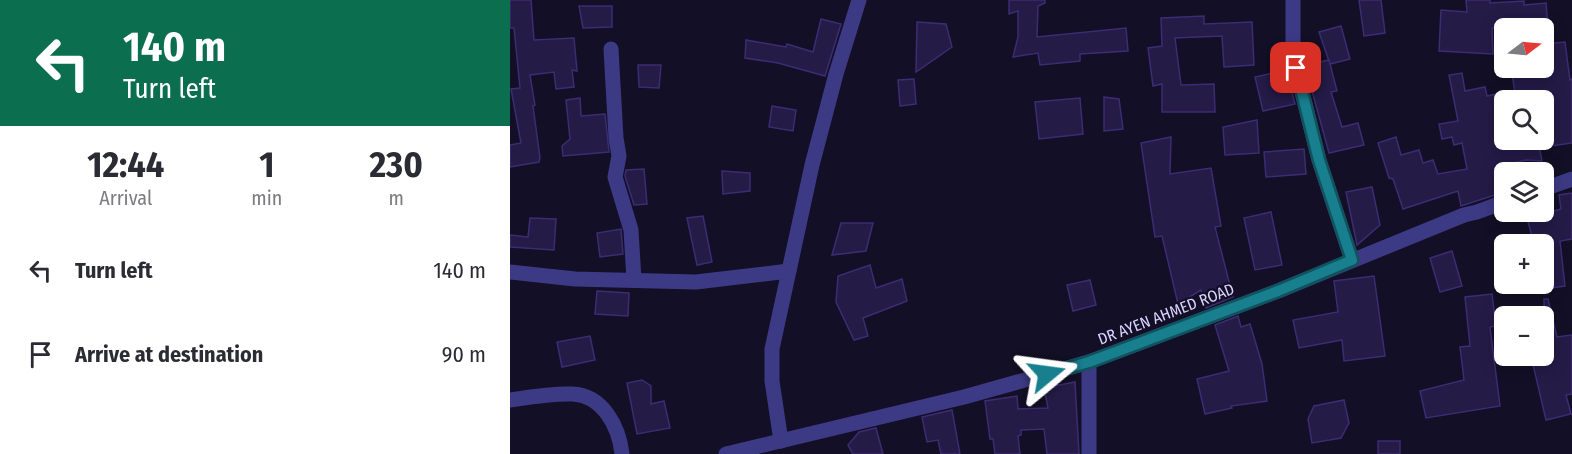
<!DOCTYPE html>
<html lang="en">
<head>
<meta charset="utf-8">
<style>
	body { margin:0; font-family:"Fira Sans Condensed",sans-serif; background:#f7f7f7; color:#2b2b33; height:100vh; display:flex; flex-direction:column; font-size:22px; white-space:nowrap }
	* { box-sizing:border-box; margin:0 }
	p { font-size:20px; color:#7c7c81 }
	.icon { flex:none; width:33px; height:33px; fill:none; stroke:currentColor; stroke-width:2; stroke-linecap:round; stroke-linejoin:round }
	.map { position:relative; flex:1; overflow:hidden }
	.side { display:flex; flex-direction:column; background:#fff; width:510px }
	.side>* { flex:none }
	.banner { background:#0b6e4f; color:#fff; overflow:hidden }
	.needle { width:39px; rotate:74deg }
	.tools { position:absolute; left:984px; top:18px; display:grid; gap:12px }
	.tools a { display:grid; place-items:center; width:60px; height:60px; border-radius:9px; background:#fff; box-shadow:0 3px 15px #0003; font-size:30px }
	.pin { position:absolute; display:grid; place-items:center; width:51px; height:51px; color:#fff; margin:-26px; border-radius:12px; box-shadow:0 3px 9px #0006 }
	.me { position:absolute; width:66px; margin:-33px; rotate:74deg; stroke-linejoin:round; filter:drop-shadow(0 0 4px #0008) }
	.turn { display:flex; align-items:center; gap:21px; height:126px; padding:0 24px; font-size:27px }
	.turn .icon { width:78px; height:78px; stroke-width:2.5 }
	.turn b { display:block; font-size:42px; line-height:51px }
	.eta { display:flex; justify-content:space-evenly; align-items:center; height:102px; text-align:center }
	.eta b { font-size:36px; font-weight:700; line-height:42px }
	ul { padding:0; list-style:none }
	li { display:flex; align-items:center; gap:18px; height:84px; padding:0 24px }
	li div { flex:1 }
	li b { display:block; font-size:22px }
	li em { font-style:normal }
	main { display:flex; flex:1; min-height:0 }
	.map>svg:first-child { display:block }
	.building { fill:#241b47; stroke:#3b2d73; stroke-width:1.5 }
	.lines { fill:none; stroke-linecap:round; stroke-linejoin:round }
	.minor { stroke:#3d3a85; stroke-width:15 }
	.route-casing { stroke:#10535d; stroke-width:15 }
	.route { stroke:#187f8f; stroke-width:10 }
	.labels { text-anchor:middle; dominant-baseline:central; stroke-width:4.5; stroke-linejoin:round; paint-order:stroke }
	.street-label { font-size:16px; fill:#d9d4ff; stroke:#130f26 }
</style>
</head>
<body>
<main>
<section class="side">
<div class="banner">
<div class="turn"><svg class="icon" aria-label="left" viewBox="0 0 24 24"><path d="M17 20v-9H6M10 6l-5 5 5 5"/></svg><div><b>140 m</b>Turn left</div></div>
</div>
<div class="eta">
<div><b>12:44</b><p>Arrival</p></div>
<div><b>1</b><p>min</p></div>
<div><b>230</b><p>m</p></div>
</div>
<ul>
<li><svg class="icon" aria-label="left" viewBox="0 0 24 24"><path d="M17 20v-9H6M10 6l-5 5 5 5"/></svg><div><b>Turn left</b></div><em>140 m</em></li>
<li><svg class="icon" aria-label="arrive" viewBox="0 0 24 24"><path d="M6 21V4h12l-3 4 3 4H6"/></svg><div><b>Arrive at destination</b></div><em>90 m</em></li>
</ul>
</section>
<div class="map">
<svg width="1062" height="454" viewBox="0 0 1062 454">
	<rect width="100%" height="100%" fill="#130f26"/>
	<g class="building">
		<path d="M0,0H21L24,40L64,38L67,71L62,70L64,87L46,89L44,72L20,75L25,105L23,106L30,158L29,162L0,167V145L11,143L1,89L10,88L4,28H0Z"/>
		<path d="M499,0H535V3L528,6L527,37L616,28L618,51L570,54V61L530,65L528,53L503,57L508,37V11L499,14Z"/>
		<path d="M849,0H871L875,33L854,36Z"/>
		<path d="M956,0H980V3L1014,1V5L1036,3L1038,28H982L983,54L929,51L931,10L957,12Z"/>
		<path d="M69,6H102V27L73,28Z"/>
		<path d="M694,16V24L742,22L744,65L714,67L712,36L665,38L671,85L704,84L705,112H652V84L643,86L638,48L652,46L651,18Z"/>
		<path d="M311,19L331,24L315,76L268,63L235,58L236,40L276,47L277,44L303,52Z"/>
		<path d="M407,22L436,24L442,47L406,72Z"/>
		<path d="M831,26L840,59L820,64L809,32Z"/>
		<path d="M1055,42L1060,80L1062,79V143L1034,147V100H1025L1024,96L1006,98L1001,68H1035L1034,44Z"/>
		<path d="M819,60L827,91L821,92L832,127L848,123L854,145L819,153L795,65Z"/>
		<path d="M128,65H151L149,88L129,87Z"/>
		<path d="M776,70L785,104L753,111L745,77Z"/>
		<path d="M952,73L955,91L975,87L977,96L991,93L994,108V140H1028L1032,161L1016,160L994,165V192L951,206L948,191L893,209L883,179L879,178L868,143L886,137L891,155L909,150L913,163L923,160L928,174L957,169L952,143L944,145L942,137L932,139L929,124L948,121L939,75Z"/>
		<path d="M404,79L406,104L390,106L388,80Z"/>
		<path d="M594,97L609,99L613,129L594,131Z"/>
		<path d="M70,98L71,116L95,114L99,152L53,156L52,146L60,139L56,100Z"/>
		<path d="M570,98L573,134L529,139L525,102Z"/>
		<path d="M262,106L286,110L283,131L259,127Z"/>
		<path d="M747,120L749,153L715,155L713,127Z"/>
		<path d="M661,137L660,174L701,168L711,226L705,227L723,297L696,308L691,290L668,304L652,236L645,237L631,143Z"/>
		<path d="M794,149L796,174L756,177L754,152Z"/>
		<path d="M134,169L137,204L124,205L115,176L116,170Z"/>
		<path d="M212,171L240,173V191L213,194Z"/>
		<path d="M862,187L870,225L847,245L836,192Z"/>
		<path d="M1062,193V239L1050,241L1055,286L1034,289V244H1024L1017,218L1051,209L1049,195Z"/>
		<path d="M761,212L772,265L745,270L734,218Z"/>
		<path d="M193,216L202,262L187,265L177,218Z"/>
		<path d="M20,218L46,219L44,250L0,247V235L18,237Z"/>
		<path d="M331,223H363L356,251L322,255Z"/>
		<path d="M111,229L113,254L90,257L87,233Z"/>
		<path d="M942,251L952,286L930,292L920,258Z"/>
		<path d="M360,265L366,288L392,279L397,301L353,318L358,336L344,340L326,302L328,276Z"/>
		<path d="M864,276L875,356L834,361L832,340L789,348L783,320L828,312L824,281Z"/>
		<path d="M580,280L586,305L563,311L557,285Z"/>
		<path d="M87,291L119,293L118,316L85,314Z"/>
		<path d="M982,294L986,326L980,327L990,406L916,418L910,391L954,380L950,347L960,346L955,297Z"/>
		<path d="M1034,299H1038L1047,337L1062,335V394L1056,395L1061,414L1036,420L1021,356H1034Z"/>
		<path d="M728,316L731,327L740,324L752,364L757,401L721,406L722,408L695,414L687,379L719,371L705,325Z"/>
		<path d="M80,336L85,360L52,367L47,342Z"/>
		<path d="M132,380L141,386V404L154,401L160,428L127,434L117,383Z"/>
		<path d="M565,382L569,454H537L534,429L511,430V435L508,436L510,454H485L483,439H480L475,401L507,396L508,409L538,408L534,388Z"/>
		<path d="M834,400L839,423L831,438L802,443L798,419L804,406Z"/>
		<path d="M442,410L450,454H431L428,440L417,442L412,417Z"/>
		<path d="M366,428L373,454H343L338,445L349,432Z"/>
		<rect x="868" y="441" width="22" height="13"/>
	</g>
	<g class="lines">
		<g class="minor">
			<path d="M783,0V51L786,68L809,160L842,260"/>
			<path d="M101,49L106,138L109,156L105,177L121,230L124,280"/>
			<path d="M1034,189L1062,179"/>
			<path d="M0,272L65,279L186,282L279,271"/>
			<path d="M579,362V454"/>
			<path d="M0,400C20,397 42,393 62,394C93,395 109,427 112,454"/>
			<path d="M271,441L262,381V349L302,165L326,74L349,0"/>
			<path d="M216,454L454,397L579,362L768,291L954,215L967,212L994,202"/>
		</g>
	</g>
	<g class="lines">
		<defs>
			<path id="route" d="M537,374L579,362L768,291L842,260L809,160L786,68"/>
		</defs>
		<use href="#route" class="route-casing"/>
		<use href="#route" class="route"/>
	</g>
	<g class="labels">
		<g class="street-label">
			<text transform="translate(656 314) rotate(-21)">DR AYEN AHMED ROAD</text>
		</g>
	</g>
</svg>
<div class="tools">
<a><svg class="needle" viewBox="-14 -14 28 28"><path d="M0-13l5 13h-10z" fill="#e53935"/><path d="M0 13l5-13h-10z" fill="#7c7c81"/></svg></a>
<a><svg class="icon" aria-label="search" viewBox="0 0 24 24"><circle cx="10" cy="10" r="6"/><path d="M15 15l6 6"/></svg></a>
<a><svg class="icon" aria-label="layers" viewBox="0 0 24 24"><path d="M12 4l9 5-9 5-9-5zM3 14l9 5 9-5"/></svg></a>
<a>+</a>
<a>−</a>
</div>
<div class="pin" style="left:786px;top:68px;background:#d93025"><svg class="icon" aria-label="arrive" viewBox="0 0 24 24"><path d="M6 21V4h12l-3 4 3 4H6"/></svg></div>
<svg class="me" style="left:537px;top:374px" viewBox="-20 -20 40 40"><path d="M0-17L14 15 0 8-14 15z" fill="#187f8f" stroke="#fff" stroke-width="4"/></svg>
</div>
</main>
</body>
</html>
